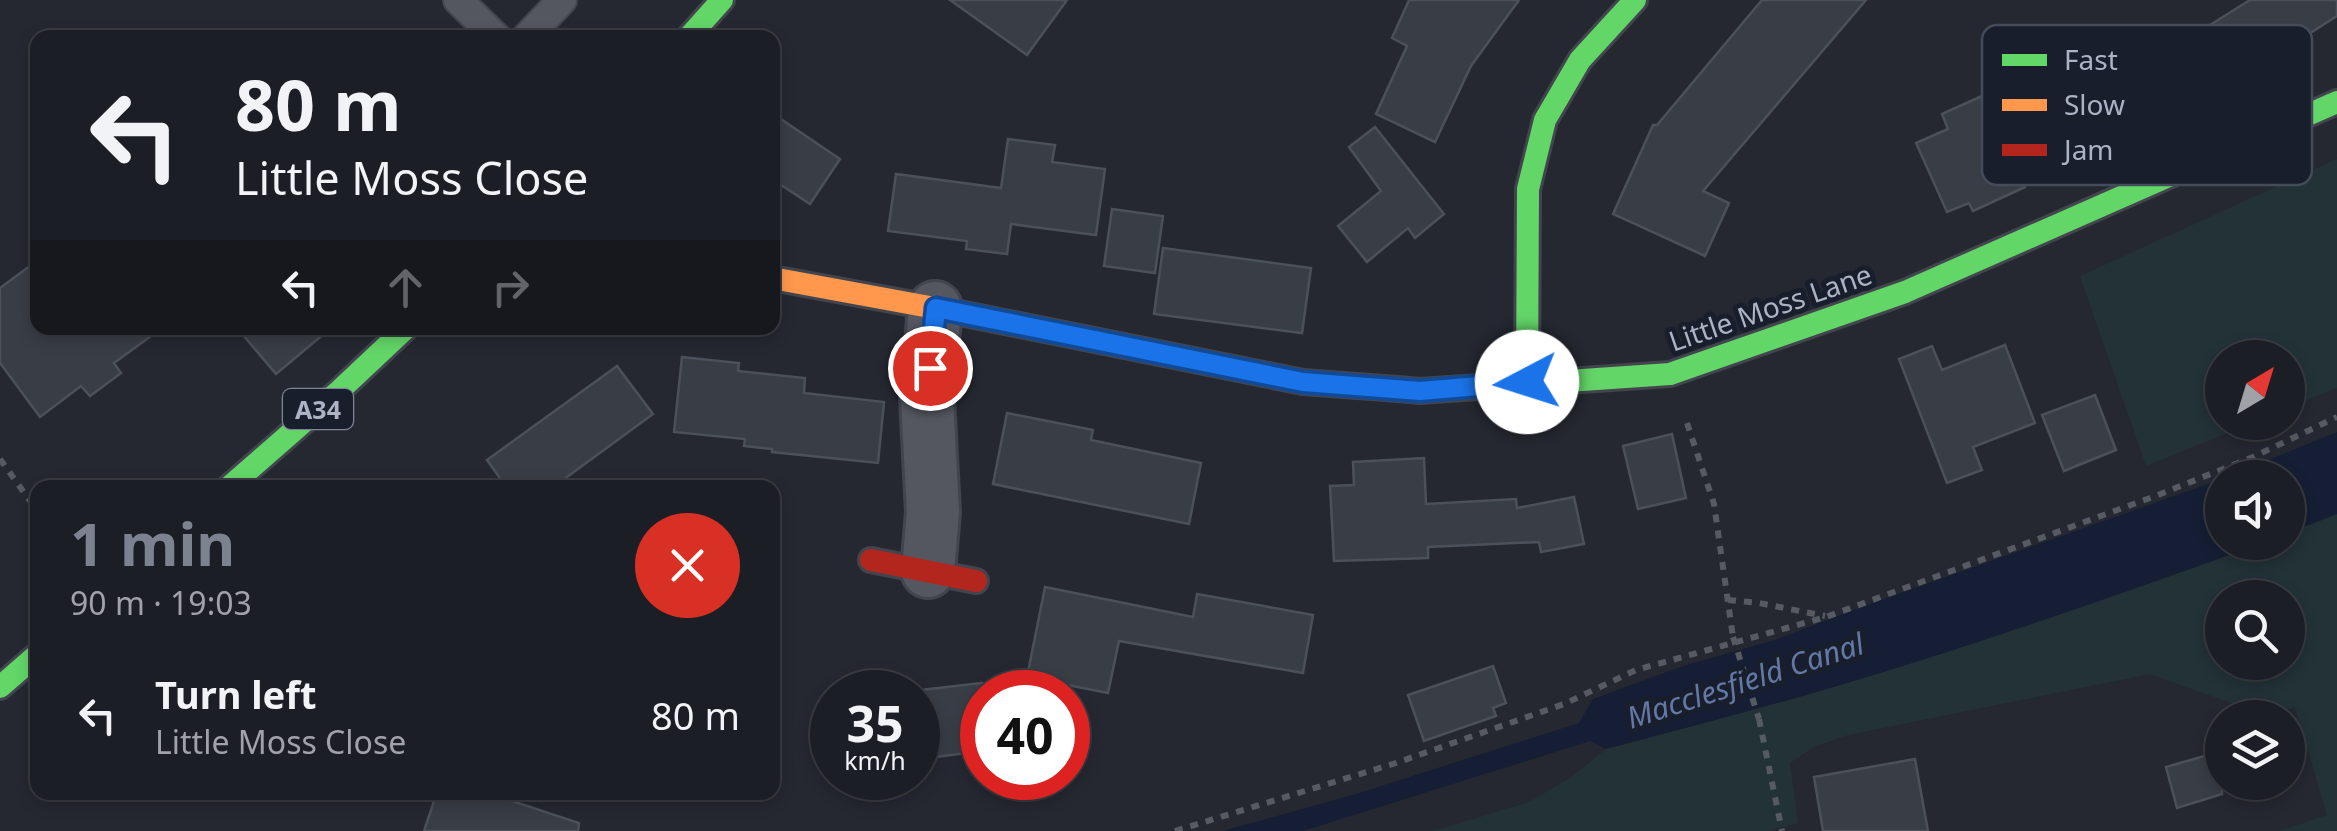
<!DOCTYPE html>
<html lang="en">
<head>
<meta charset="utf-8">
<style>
	body { margin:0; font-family:"Noto Sans",sans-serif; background:#292b32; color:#f1f3f6; height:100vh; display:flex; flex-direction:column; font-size:38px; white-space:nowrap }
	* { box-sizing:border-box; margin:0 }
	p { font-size:32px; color:#a0a2a7 }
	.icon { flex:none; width:55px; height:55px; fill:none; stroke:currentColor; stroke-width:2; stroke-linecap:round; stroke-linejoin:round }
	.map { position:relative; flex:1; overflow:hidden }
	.drawer { position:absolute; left:30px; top:480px; width:750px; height:320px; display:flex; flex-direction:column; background:#1c1e25; border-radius:20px; box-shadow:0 5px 15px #0003,0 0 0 2px #3a3c42 }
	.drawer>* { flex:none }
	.hud { position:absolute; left:30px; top:30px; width:750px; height:305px; border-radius:20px; box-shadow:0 5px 15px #0003,0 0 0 2px #3a3c42; background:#1c1e25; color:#f1f3f6; overflow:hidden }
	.needle { width:65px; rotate:38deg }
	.buttons { position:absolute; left:2205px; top:340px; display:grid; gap:20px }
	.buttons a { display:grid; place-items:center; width:100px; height:100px; border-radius:50%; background:#1c1e25; box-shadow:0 5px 15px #0003,0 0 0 2px #3a3c42; font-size:50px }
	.speed { position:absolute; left:810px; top:670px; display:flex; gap:20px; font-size:50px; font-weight:700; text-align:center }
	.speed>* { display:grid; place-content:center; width:130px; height:130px; border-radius:50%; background:#1c1e25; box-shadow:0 5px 15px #0003,0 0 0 2px #3a3c42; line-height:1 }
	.speed small { font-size:25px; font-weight:400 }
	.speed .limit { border:15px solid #d22; background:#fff; color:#111 }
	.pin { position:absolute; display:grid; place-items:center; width:85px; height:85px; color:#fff; margin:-42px; border:5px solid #fff; border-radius:50%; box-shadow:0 2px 10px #0007 }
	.me { position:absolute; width:110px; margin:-55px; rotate:265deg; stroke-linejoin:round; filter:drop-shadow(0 0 8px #0008) }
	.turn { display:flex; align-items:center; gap:35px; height:210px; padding:0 40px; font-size:45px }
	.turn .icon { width:130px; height:130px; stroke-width:2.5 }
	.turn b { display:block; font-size:70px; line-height:85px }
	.lanes { display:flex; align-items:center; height:95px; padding:0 40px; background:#0003; justify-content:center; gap:50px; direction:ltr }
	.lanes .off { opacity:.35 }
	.round { display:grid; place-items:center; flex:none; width:105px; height:105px; border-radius:52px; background:#292b32 }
	.headline { display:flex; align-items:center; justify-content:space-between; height:170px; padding:0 40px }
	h1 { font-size:60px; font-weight:700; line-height:75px; color:#7d8291 }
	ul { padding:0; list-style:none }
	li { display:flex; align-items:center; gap:30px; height:130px; padding:0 40px }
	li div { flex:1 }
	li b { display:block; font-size:38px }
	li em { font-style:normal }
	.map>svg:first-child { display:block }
	.green { fill:#223237; fill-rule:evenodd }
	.water { fill:#151e34 }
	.building { fill:#393d46; stroke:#4b505a; stroke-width:2.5 }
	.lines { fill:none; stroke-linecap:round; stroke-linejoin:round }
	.lane-casing { stroke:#42454e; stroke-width:32 }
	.street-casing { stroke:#42454e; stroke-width:58 }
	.fast-casing { stroke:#42454e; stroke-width:28 }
	.slow-casing { stroke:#42454e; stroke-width:28 }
	.jam-casing { stroke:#42454e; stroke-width:28 }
	.path { stroke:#565a62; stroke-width:6; stroke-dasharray:8 8; stroke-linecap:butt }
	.lane { stroke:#545760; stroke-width:28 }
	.street { stroke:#545760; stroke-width:52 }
	.fast { stroke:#63d668; stroke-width:22 }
	.slow { stroke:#ff974d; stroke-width:22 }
	.jam { stroke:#b3261e; stroke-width:22 }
	.path-bridge { stroke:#565a62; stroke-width:6; stroke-dasharray:8 8; stroke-linecap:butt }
	.route-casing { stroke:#114b97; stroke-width:25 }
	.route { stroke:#1a73e8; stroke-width:18 }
	.labels { text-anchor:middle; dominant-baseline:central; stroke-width:10; stroke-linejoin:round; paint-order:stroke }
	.shield { fill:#181e2c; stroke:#808696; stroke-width:2.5 }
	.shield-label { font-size:25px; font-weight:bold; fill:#acb3c4 }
	.street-label { font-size:28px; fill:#acb3c4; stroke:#181e2c }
	.water-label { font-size:30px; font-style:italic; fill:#6478a5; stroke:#181e2c }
	.key { fill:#181e2c; stroke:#444b5a; stroke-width:2.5 }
	.key-label { font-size:28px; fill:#acb3c4 }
</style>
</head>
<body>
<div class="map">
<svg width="2337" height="831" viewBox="0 0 2337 831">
	<rect width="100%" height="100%" fill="#252831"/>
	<g class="green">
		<path d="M2337,159V388L2288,408V358H2222V422L2252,423L2146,466L2080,276Z"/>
		<path d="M2337,514V831H2280L2327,815L2295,708L2259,713L2150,674L1848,735L1814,747L1790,763L1798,823L1768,831H1433L1529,802L1570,778L1606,749L1857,680L2086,606L2263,543L2288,542V533ZM2222,598H2288V662H2222Z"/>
	</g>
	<g class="water">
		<path d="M2337,432V514L2288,533V478L2227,477Z"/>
		<path d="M2222,479V542L2263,543C2128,591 1994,639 1857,680C1774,705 1690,727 1606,749L1590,741L1303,831H1223L1356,794L1579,723L1593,699L1683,666L1775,640L1867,605Z"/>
	</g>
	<g class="building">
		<path d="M950,0H1067L1027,55Z"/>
		<path d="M1409,0H1519L1471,66L1435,142L1376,114L1407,46L1392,38Z"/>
		<path d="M1762,0H1866L1703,191L1729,203L1705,256L1613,214L1653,125H1657Z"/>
		<path d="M2250,0H2337V16L2228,85L2140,125L2141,129L2023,182L2025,187L1973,211L1969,203L1947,212L1916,143L1948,129L1942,114L1991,92L1998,106L2010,100L2017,114L2210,25Z"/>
		<path d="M772,113L840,159L810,204L772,179Z"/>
		<path d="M1375,127L1444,214L1415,238L1408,228L1367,262L1338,226L1381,191L1349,147Z"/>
		<path d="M1008,139L1055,145L1052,162L1105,169L1096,235L1011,224L1007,254L966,249L967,241L888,231L896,174L1001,188Z"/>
		<path d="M1112,209L1163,216L1155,273L1104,266Z"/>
		<path d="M1163,248L1311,268L1302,333L1154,314Z"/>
		<path d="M38,260V328H162L114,363L121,373L90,396L81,386L40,417L0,363V288Z"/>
		<path d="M237,328H331L276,374Z"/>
		<path d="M2005,345L2035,423L1973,447L1982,470L1947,483L1899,359L1932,346L1942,370Z"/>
		<path d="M682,357L739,363L738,371L805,378L804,393L884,402L878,463L772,452V449L744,446L745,439L674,432Z"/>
		<path d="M617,366L653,414L552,488H507L487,460Z"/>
		<path d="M2095,395L2116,450L2064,471L2042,415Z"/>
		<path d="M1007,413L1093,430L1091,440L1201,463L1189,524L993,484Z"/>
		<path d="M1672,434L1686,498L1638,509L1623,446Z"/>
		<path d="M1424,458L1426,504L1516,499L1517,508L1574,497L1584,544L1541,552L1539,542L1428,547V558L1334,561L1330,486L1354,485L1353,462Z"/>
		<path d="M1045,587L1193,617L1197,594L1313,615L1303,673L1119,641L1108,693L1027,677Z"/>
		<path d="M1493,666L1506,703L1493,708L1496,716L1424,741L1408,695Z"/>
		<path d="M982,683V751L928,758L920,690Z"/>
		<path d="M2222,751V794L2177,808L2166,767Z"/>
		<path d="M1915,759L1928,831H1823L1814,777Z"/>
		<path d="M437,792H485L579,823L578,831H424Z"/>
	</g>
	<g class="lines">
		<defs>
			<g id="lane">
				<path d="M458,0L497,38"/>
				<path d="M526,38L562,0"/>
			</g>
			<path id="street" d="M928,571L933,512L927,399L935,308"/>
			<g id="fast">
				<path d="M688,38L722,0"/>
				<path d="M1527,382L1528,189L1545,120L1580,60L1635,0"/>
				<path d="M1398,389L1420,391L1670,374L1905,292L2337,102"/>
				<path d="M228,488L339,391L406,328"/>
				<path d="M0,687L38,654"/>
			</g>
			<path id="slow" d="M772,278L935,308L1303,382L1398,389"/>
			<path id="jam" d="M871,560L976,581"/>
		</defs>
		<use href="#lane" class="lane-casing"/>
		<use href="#street" class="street-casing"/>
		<use href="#fast" class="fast-casing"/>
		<use href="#slow" class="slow-casing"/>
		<use href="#jam" class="jam-casing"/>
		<g class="path">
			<path d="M1687,423L1714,504L1733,637"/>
			<path d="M0,459L38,512"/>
			<path d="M1728,600L1759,603L1825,616"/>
			<path d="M1759,719L1782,831"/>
			<path d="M1175,831L1396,763L1564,704L1636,670L1826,617L2158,495L2253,457L2337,417"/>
		</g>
		<use href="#lane" class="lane"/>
		<use href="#street" class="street"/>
		<use href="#fast" class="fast"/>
		<use href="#slow" class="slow"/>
		<use href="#jam" class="jam"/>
		<path class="path-bridge" d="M1733,637L1759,719"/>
	</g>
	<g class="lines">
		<defs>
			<path id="route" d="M930,368L936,308L1303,382L1420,391L1527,382"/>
		</defs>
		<use href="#route" class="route-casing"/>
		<use href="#route" class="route"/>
	</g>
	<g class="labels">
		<rect class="shield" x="283" y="389" width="70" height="40" rx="8"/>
		<g class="shield-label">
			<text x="318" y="409">A34</text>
		</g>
		<g class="street-label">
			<text transform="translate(1770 307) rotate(-19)">Little Moss Lane</text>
		</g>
		<g class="water-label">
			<text transform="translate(1745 680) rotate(-18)">Macclesfield Canal</text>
		</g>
	</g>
	<rect x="1982" y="25" width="330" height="160" rx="15" class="key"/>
	<rect x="2002" y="54" width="45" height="12" fill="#63d668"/>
	<rect x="2002" y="99" width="45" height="12" fill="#ff974d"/>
	<rect x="2002" y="144" width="45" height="12" fill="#b3261e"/>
	<g class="key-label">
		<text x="2064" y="70">Fast</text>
		<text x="2064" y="115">Slow</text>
		<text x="2064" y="160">Jam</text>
	</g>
</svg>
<div class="buttons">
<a><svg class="needle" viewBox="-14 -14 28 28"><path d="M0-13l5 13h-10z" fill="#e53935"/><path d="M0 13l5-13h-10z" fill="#a0a2a7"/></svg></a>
<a><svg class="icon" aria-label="sound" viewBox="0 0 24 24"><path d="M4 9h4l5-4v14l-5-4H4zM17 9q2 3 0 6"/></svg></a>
<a><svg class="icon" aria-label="search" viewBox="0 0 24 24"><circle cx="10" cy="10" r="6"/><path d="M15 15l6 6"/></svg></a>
<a><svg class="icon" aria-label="layers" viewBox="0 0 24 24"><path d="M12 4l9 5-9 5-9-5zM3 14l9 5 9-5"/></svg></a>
</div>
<div class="speed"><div>35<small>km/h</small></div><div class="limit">40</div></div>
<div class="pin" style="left:930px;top:368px;background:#d93025"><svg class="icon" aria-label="arrive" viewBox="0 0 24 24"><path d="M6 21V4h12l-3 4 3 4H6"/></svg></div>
<svg class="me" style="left:1527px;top:382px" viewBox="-20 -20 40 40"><circle r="19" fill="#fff"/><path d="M0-13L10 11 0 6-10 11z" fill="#1a73e8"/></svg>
<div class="hud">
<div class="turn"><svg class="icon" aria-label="left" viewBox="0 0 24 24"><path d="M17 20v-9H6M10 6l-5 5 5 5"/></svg><div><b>80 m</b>Little Moss Close</div></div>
<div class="lanes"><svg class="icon" aria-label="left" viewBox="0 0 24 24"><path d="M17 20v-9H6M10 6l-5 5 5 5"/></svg><svg class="icon off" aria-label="ahead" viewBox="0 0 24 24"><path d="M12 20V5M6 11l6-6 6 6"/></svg><svg class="icon off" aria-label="right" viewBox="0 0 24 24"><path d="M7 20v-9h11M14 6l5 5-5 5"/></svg></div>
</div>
<section class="drawer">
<div class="headline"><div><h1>1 min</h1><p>90 m · 19:03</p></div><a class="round" style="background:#d93025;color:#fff"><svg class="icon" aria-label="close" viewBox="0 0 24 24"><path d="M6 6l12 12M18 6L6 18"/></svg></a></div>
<ul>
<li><svg class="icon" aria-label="left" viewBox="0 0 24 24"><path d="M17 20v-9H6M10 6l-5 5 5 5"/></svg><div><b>Turn left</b><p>Little Moss Close</p></div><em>80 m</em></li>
</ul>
</section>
</div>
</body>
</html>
